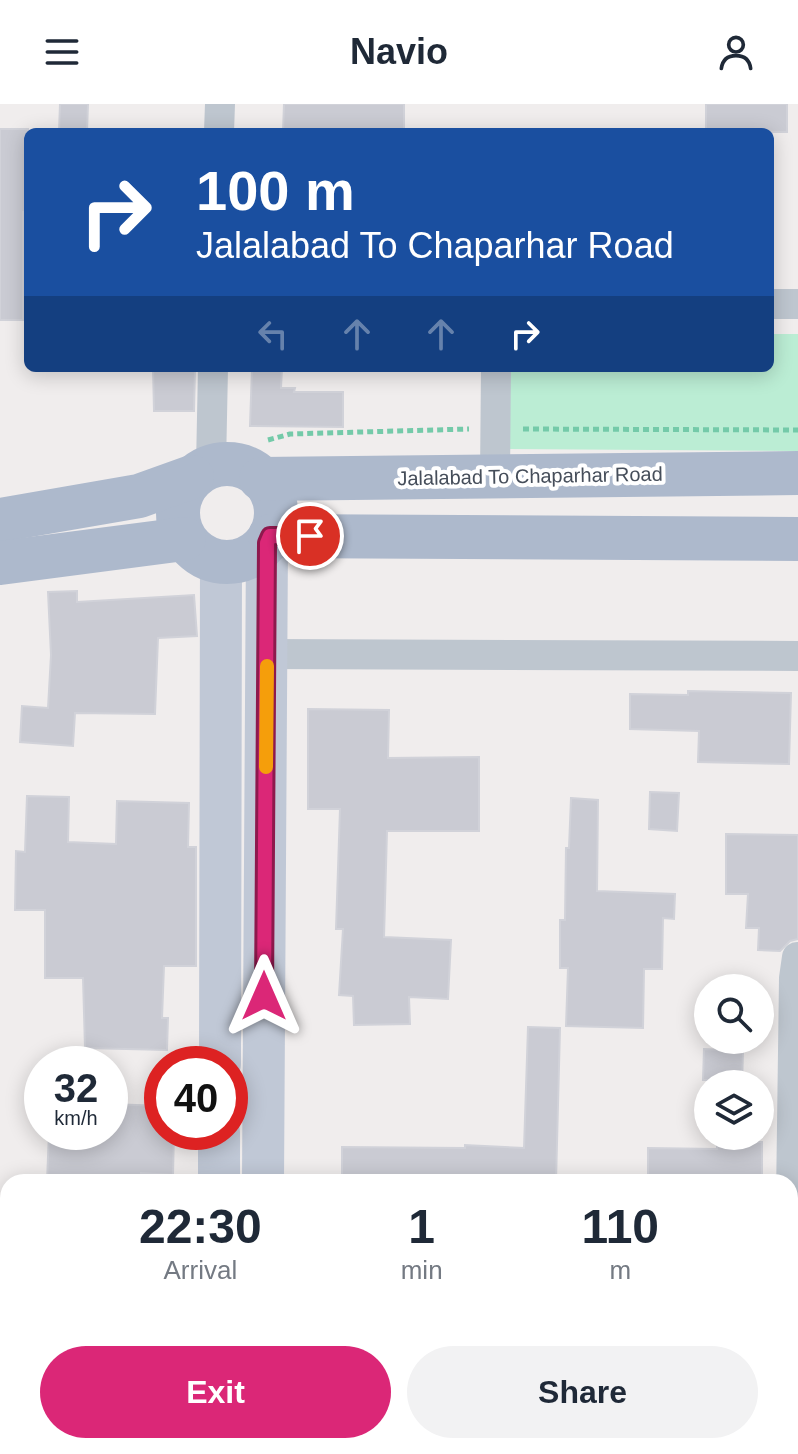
<!DOCTYPE html>
<html lang="en">
<head>
<meta charset="utf-8">
<style>
	body { margin:0; font-family:Helvetica,sans-serif; background:#f2f2f3; color:#1f2937; height:100vh; display:flex; flex-direction:column; font-size:30px; white-space:nowrap }
	* { box-sizing:border-box; margin:0 }
	p { font-size:26px; color:#747a83 }
	.icon { flex:none; width:44px; height:44px; fill:none; stroke:currentColor; stroke-width:2; stroke-linecap:round; stroke-linejoin:round }
	.map { position:relative; flex:1; overflow:hidden }
	.details { position:absolute; left:0px; top:1070px; width:798px; height:280px; display:flex; flex-direction:column; background:#fff; border-radius:24px 24px 0 0; box-shadow:0 4px 20px #0003 }
	.details>* { flex:none }
	.hud { position:absolute; left:24px; top:24px; width:750px; height:244px; border-radius:12px; box-shadow:0 4px 20px #0003; background:#1a4fa0; color:#fff; overflow:hidden }
	.buttons { position:absolute; left:694px; top:870px; display:grid; gap:16px }
	.buttons a { display:grid; place-items:center; width:80px; height:80px; border-radius:50%; background:#fff; box-shadow:0 4px 20px #0003; font-size:40px }
	.speed { position:absolute; left:24px; top:942px; display:flex; gap:16px; font-size:40px; font-weight:700; text-align:center }
	.speed>* { display:grid; place-content:center; width:104px; height:104px; border-radius:50%; background:#fff; box-shadow:0 4px 20px #0003; line-height:1 }
	.speed small { font-size:20px; font-weight:400 }
	.speed .limit { border:12px solid #d22; background:#fff; color:#111 }
	.pin { position:absolute; display:grid; place-items:center; width:68px; height:68px; color:#fff; margin:-34px; border:4px solid #fff; border-radius:50%; box-shadow:0 2px 8px #0007 }
	.me { position:absolute; width:88px; margin:-44px; rotate:0deg; stroke-linejoin:round; filter:drop-shadow(0 0 6px #0008) }
	.turn { display:flex; align-items:center; gap:28px; height:168px; padding:0 40px; font-size:36px }
	.turn .icon { width:104px; height:104px; stroke-width:2.5 }
	.turn b { display:block; font-size:56px; line-height:68px }
	.lanes { display:flex; align-items:center; height:76px; padding:0 40px; background:#0003; justify-content:center; gap:40px; direction:ltr }
	.lanes .off { opacity:.35 }
	.eta { display:flex; justify-content:space-evenly; align-items:center; height:136px; text-align:center }
	.eta b { font-size:48px; font-weight:700; line-height:56px }
	.button { display:flex; gap:16px; margin-top:auto; padding:16px 40px }
	.button a { flex:1; height:92px; border-radius:48px; background:#db2777; color:#fff; font-size:32px; font-weight:700; line-height:92px; text-align:center }
	.button a+a { background:#f2f2f3; color:#1f2937 }
	header { display:flex; justify-content:space-between; align-items:center; height:104px; padding:0 40px; background:#fff; font-size:36px; font-weight:700 }
	.map>svg:first-child { display:block }
	.green { fill:#bbedd4 }
	.building { fill:#cacbd3; stroke:#d1d2d9; stroke-width:2 }
	.lines { fill:none; stroke-linecap:round; stroke-linejoin:round }
	.path { stroke:#74caa9; stroke-width:5; stroke-dasharray:6 4; stroke-linecap:butt }
	.street { stroke:#bec6cf; stroke-width:30 }
	.secondary { stroke:#c0c8d6; stroke-width:42 }
	.primary { stroke:#adb9cc; stroke-width:44 }
	.route-casing { stroke:#8e194d; stroke-width:20 }
	.route { stroke:#db2777; stroke-width:14 }
	.slow { stroke:#f59e0b; stroke-width:14 }
	.labels { text-anchor:middle; dominant-baseline:central; stroke-width:8; stroke-linejoin:round; paint-order:stroke }
	.street-label { font-size:20px; fill:#464e5a; stroke:#fff }
</style>
</head>
<body>
<header><svg class="icon" aria-label="menu" viewBox="0 0 24 24"><path d="M4 6h16M4 12h16M4 18h16"/></svg>Navio<svg class="icon" aria-label="person" viewBox="0 0 24 24"><circle cx="12" cy="8" r="4"/><path d="M4 21q1-7 8-7t8 7"/></svg></header>
<div class="map">
<svg width="798" height="1350" viewBox="0 0 798 1350">
	<rect width="100%" height="100%" fill="#f0eded"/>
	<path class="green" d="M770,230H798V347L506,345L511,264H770Z"/>
	<g class="building">
		<path d="M60,0H88L87,28H59Z"/>
		<path d="M284,0H404V28H283Z"/>
		<rect x="706" y="0" width="81" height="28"/>
		<path d="M0,25H28V108H23V216H0Z"/>
		<path d="M153,264H195L194,307H154Z"/>
		<path d="M252,264H282L281,284H295L294,288H343V323L250,322Z"/>
		<path d="M77,487V498L194,491L197,532L158,534L155,610L75,609L73,642L20,638L22,602L48,604L51,551L48,488Z"/>
		<path d="M688,587L791,589L789,660L698,658L699,627L630,625V590L688,591Z"/>
		<path d="M308,605L389,606L388,654L479,653V727H387L384,833L451,836L448,895L409,893L410,920L354,921L353,892L339,891L343,825H336L340,705H308Z"/>
		<path d="M650,688L679,689L677,727L649,725Z"/>
		<path d="M27,692L69,693L68,738L116,740L117,697L189,699L188,743H196V862H164L162,914H168L167,946L85,944L83,874H45V806H15L16,747L25,748Z"/>
		<path d="M571,694L598,696L597,787L675,790L674,815L663,814L662,865H644L643,924L566,922L568,864H560V816H565L566,744H569Z"/>
		<path d="M726,730L798,731V835L790,837L780,847L758,846L759,824H746L748,790H726Z"/>
		<path d="M528,923L560,924L556,1078H342V1043L465,1044V1041L524,1044Z"/>
		<path d="M704,945L743,947L742,980H711V976H703Z"/>
		<path d="M110,1000L162,1002V1028H174L173,1071L141,1069V1078H47L49,1028H110Z"/>
		<path d="M717,1038H762V1078H648V1044L717,1045Z"/>
	</g>
	<g class="lines">
		<g class="path">
			<path d="M523,325L798,326"/>
			<path d="M268,336L290,330L469,325"/>
		</g>
		<g class="street">
			<path d="M219,28L220,0"/>
			<path d="M770,200H798"/>
			<path d="M211,362L213,264"/>
			<path d="M495,372L496,264"/>
			<path d="M267,550L798,552"/>
			<path d="M790,1169L794,874L797,853"/>
			<path d="M787,1350V1342"/>
		</g>
		<g class="secondary">
			<path d="M220,960L221,458"/>
			<path d="M219,1078V1028"/>
			<path d="M263,1078L267,439"/>
			<path d="M219,1350V1342"/>
			<path d="M261,1350V1342"/>
		</g>
		<g class="primary">
			<circle cx="227" cy="409" r="49"/>
			<path d="M261,375L798,369"/>
			<path d="M0,416L139,392L192,373"/>
			<path d="M270,432L798,435"/>
			<path d="M0,459L184,435"/>
		</g>
	</g>
	<g class="lines">
		<defs>
			<path id="route" d="M264,892L267,439L270,432H310"/>
		</defs>
		<use href="#route" class="route-casing"/>
		<use href="#route" class="route"/>
		<path class="slow" d="M266,663L267,562"/>
	</g>
	<g class="labels">
		<g class="street-label">
			<text transform="translate(530 372) rotate(-1)">Jalalabad To Chaparhar Road</text>
		</g>
	</g>
</svg>
<div class="buttons">
<a><svg class="icon" aria-label="search" viewBox="0 0 24 24"><circle cx="10" cy="10" r="6"/><path d="M15 15l6 6"/></svg></a>
<a><svg class="icon" aria-label="layers" viewBox="0 0 24 24"><path d="M12 4l9 5-9 5-9-5zM3 14l9 5 9-5"/></svg></a>
</div>
<div class="speed"><div>32<small>km/h</small></div><div class="limit">40</div></div>
<div class="pin" style="left:310px;top:432px;background:#d93025"><svg class="icon" aria-label="arrive" viewBox="0 0 24 24"><path d="M6 21V4h12l-3 4 3 4H6"/></svg></div>
<svg class="me" style="left:264px;top:892px" viewBox="-20 -20 40 40"><path d="M0-17L14 15 0 8-14 15z" fill="#db2777" stroke="#fff" stroke-width="4"/></svg>
<div class="hud">
<div class="turn"><svg class="icon" aria-label="right" viewBox="0 0 24 24"><path d="M7 20v-9h11M14 6l5 5-5 5"/></svg><div><b>100 m</b>Jalalabad To Chaparhar Road</div></div>
<div class="lanes"><svg class="icon off" aria-label="left" viewBox="0 0 24 24"><path d="M17 20v-9H6M10 6l-5 5 5 5"/></svg><svg class="icon off" aria-label="ahead" viewBox="0 0 24 24"><path d="M12 20V5M6 11l6-6 6 6"/></svg><svg class="icon off" aria-label="ahead" viewBox="0 0 24 24"><path d="M12 20V5M6 11l6-6 6 6"/></svg><svg class="icon" aria-label="right" viewBox="0 0 24 24"><path d="M7 20v-9h11M14 6l5 5-5 5"/></svg></div>
</div>
<section class="details">
<div class="eta">
<div><b>22:30</b><p>Arrival</p></div>
<div><b>1</b><p>min</p></div>
<div><b>110</b><p>m</p></div>
</div>
<div class="button"><a>Exit</a><a>Share</a></div>
</section>
</div>
</body>
</html>
